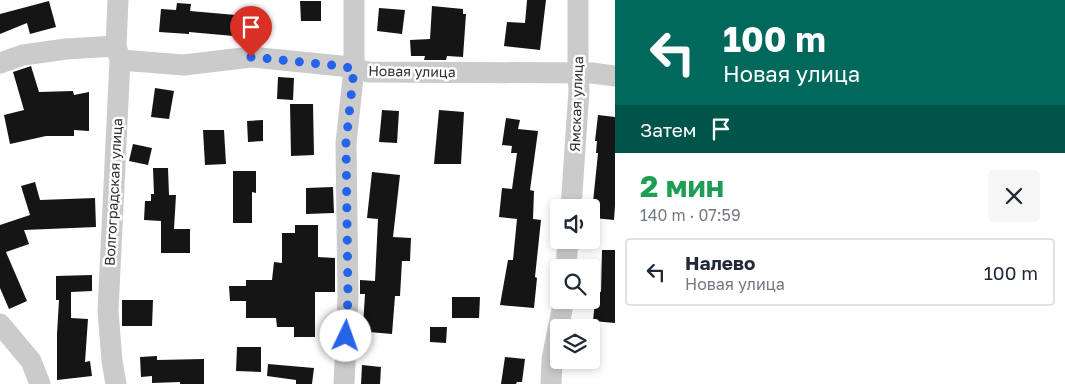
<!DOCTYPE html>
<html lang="ru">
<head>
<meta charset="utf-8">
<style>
	body { margin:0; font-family:"Golos Text",sans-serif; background:#f6f6f7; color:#1f2937; height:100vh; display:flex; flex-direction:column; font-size:19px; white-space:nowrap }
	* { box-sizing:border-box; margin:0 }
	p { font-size:16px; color:#747a83 }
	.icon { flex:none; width:28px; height:28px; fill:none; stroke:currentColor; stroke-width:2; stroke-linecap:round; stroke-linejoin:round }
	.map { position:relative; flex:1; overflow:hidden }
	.panel { display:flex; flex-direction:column; background:#fff; width:450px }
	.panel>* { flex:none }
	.guide { background:#00695c; color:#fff; overflow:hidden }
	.controls { position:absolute; left:550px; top:199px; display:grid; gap:10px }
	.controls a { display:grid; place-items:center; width:50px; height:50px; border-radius:5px; background:#fff; box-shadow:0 2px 8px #0003; font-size:25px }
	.pin { position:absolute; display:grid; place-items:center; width:42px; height:42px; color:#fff; margin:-51px -21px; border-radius:50% 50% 50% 0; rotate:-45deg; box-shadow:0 0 5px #0007 }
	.pin .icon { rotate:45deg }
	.me { position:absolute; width:55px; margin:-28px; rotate:3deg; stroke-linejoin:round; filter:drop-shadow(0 0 4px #0008) }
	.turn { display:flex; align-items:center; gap:18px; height:105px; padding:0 25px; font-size:22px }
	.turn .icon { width:65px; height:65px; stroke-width:2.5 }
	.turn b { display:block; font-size:35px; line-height:42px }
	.then { display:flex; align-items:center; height:48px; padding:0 25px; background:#0003; gap:10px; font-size:19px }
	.round { display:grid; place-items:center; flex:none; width:52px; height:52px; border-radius:5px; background:#f6f6f7 }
	.overview { display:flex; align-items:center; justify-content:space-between; height:85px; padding:0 25px }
	h1 { font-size:30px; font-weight:700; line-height:38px; color:#1e9e55 }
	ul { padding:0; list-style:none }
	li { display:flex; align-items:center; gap:15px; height:68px; margin:0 10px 8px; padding:0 15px; border:2px solid #e0e1e3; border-radius:5px }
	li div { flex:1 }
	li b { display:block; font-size:19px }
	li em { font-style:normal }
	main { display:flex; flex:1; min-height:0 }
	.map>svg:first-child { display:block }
	.building { fill:#151515 }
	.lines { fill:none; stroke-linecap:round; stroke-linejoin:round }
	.minor { stroke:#cbcbcb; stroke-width:21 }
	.route { stroke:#2563eb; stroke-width:9; stroke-dasharray:0 16.2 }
	.labels { text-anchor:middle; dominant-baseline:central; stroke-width:5; stroke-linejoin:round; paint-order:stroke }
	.street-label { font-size:14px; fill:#2e2e2e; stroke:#fff }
</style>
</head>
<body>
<main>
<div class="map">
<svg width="615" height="384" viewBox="0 0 615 384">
	<rect width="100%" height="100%" fill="#fff"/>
	<g class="building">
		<path d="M527,0H546L540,50L504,46L507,22L525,23Z"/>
		<path d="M49,1L56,27L30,34L27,23L0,34V14Z"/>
		<path d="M300,1H321V21H301Z"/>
		<path d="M177,3L191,4L190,11L247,16L245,37L189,32V34L159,32L161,9L176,10Z"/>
		<path d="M432,6L463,9V14H466L463,57L447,56L446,60H424L425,56H411L410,40L430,39Z"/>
		<path d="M379,8L405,10L402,34L377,31Z"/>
		<path d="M31,66L39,92L73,91L74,95L89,92V131L74,130V136H46L10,144L4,115L24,110L13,72Z"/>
		<path d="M278,77L294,78L293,100L277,99Z"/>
		<path d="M155,88L174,91L169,119L151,117Z"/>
		<path d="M290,104H313L314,155L291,156Z"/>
		<path d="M382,110L399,111L397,143L379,142Z"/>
		<path d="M439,110L464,112L461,164H434Z"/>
		<path d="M598,115L615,117V206L614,220L594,218L595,212H592L598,153H596L597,141H595Z"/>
		<path d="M506,118L520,120L518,129L538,131L530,190L534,191L533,219L541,220L535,277L537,278L534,308L500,305L508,260H513L517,219L499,217L502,188L512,189L517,153H511L512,146L502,145Z"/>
		<path d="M263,120V141L248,142L247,121Z"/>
		<path d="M203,130H224L226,164L205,165Z"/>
		<path d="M133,144L152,148L148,165L129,161Z"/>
		<path d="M153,168H168L169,195H176L174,229H190V253H161V221L144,220L145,201H151V194H154Z"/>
		<path d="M233,171H256V193L252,192V223H233Z"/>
		<path d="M372,172L400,175L393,237L411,238L410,261H402L400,296H395L392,334L369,332V327L363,326L365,294H360V280L375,281L378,219L367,218Z"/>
		<path d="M35,182L40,200L95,198L96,227L24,230L29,244L6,252L27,301L9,309L0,288V225L30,215L21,186Z"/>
		<path d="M333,187L334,213L306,214V188Z"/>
		<path d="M295,225H318V257L335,258V292H315V337H294V327H277L276,318H246V301H230L229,286H246V280H272L274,262L282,263V233H295Z"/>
		<path d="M602,250H615V323L593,321L596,291L601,292Z"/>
		<path d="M92,275V291L71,292V318L88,319L85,362L90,361L92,376L57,380V334L59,300H56V276Z"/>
		<path d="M452,297H480L479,318H452Z"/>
		<path d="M122,300H153L152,326H122Z"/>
		<path d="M430,327H447L446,343L430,342Z"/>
		<path d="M237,347H261V372L236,371Z"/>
		<path d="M157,356V360L204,359V384H180V382L152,383V376L141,377L140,357Z"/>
		<path d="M505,357L525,359L522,382H517L516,384H501Z"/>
		<path d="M268,364L314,368L312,384H296V380L267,376Z"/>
		<path d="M362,365L381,367L380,384H361Z"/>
	</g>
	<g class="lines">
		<g class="minor">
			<path d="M120,60L184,65L251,57L341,66L369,72L592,73L615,76"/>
			<path d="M0,63L23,55L66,49L116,46"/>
			<path d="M571,208L579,90L578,74V0"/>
			<path d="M566,268L568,240"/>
			<path d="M0,324L31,361L40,384"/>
			<path d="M116,384L112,361L108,311L120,60L116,46L118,0"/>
			<path d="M344,384L348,297L346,143L354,69V0"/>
			<path d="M551,384L552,359L564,300"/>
		</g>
	</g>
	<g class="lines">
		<path class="route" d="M251,57L341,66L354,69L346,143L348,297L346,336"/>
	</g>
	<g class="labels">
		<g class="street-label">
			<text transform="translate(412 71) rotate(1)">Новая улица</text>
			<text transform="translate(576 104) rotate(-88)">Ямская улица</text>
			<text transform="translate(113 192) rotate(-87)">Волгоградская улица</text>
		</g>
	</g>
</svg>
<div class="controls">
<a><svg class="icon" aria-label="sound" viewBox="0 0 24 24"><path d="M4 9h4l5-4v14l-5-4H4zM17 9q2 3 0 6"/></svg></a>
<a><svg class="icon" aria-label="search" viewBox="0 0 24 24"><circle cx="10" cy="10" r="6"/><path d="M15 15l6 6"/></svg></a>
<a><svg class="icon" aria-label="layers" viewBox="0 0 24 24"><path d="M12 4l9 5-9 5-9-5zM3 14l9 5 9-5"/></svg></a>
</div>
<div class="pin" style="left:251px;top:57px;background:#d93025"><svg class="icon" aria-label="arrive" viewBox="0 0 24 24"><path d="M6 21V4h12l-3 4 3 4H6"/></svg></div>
<svg class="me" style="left:346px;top:336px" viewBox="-20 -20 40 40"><circle r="19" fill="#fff"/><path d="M0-13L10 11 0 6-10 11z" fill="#2563eb"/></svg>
</div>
<section class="panel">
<div class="guide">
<div class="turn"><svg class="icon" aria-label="left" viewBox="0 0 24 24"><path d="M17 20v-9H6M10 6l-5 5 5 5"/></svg><div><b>100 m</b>Новая улица</div></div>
<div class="then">Затем<svg class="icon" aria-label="arrive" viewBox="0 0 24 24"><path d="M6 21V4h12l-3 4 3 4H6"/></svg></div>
</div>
<div class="overview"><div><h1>2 мин</h1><p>140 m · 07:59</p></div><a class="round"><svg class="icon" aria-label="close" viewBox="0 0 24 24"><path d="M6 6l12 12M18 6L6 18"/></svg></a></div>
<ul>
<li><svg class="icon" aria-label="left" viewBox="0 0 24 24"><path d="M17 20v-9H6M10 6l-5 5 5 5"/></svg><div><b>Налево</b><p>Новая улица</p></div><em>100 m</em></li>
</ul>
</section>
</main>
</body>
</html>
